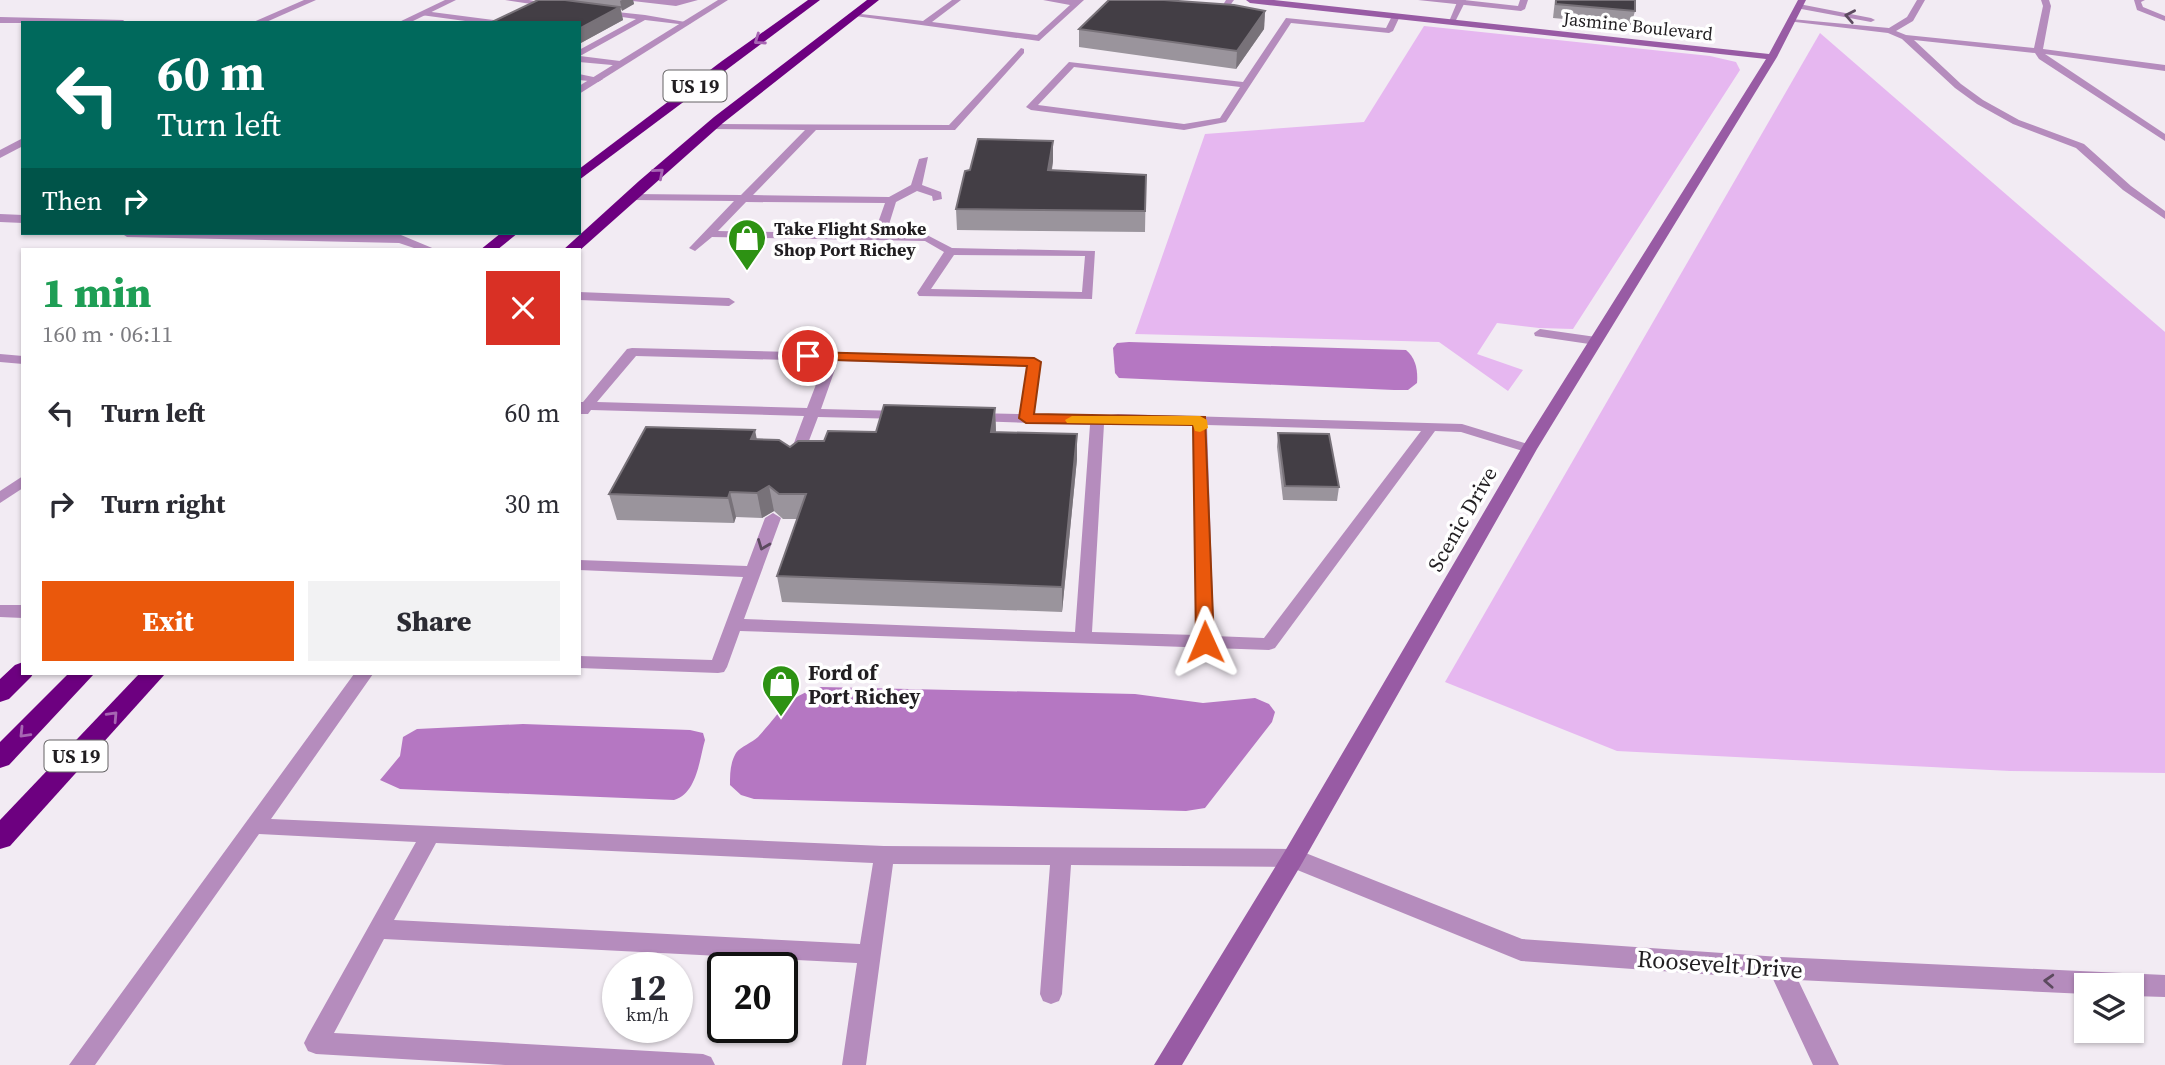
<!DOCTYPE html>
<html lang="en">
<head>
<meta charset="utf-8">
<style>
	body { margin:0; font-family:"Source Serif 4",serif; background:#f2f2f3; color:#2b2b33; height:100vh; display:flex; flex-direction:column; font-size:26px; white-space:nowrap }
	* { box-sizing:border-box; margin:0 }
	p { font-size:23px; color:#7c7c81 }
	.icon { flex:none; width:38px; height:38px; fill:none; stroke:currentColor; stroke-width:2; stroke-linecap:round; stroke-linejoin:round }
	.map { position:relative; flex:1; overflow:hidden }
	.panel { position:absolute; left:21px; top:248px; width:560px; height:427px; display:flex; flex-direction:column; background:#fff; border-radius:0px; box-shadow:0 2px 5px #0004 }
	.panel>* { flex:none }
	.hud { position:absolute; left:21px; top:21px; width:560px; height:214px; border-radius:0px; box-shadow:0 2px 5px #0004; background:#00695c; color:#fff; overflow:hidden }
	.tools { position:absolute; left:2074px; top:973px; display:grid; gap:14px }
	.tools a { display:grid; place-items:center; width:70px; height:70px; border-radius:0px; background:#fff; box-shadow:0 2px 5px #0004; font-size:35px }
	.speed { position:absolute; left:602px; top:952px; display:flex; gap:14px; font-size:35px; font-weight:700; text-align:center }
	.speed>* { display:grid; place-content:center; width:91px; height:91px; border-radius:50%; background:#fff; box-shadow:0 2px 5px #0004; line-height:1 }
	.speed small { font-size:18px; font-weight:400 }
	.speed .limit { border:4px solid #111; border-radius:10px; background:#fff; color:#111 }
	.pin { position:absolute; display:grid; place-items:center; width:60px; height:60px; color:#fff; margin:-30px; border:4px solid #fff; border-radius:50%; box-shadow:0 2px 7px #0007 }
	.me { position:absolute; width:77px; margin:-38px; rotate:359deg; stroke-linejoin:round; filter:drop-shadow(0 0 5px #0008) }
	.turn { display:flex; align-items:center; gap:24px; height:147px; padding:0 21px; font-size:32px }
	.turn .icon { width:91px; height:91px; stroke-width:2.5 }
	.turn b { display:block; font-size:49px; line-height:60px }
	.then { display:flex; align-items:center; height:66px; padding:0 21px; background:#0003; gap:14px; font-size:26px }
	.round { display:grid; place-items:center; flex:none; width:74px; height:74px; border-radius:0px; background:#f2f2f3 }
	.headline { display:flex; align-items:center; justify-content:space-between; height:119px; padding:0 21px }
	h1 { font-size:42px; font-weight:800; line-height:52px; color:#1e9e55 }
	.primary-button { display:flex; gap:14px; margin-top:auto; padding:14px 21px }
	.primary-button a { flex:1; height:80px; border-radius:0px; background:#ea580c; color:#fff; font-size:28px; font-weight:800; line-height:80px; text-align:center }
	.primary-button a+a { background:#f2f2f3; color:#2b2b33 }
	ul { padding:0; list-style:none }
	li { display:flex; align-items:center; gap:21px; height:91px; padding:0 21px }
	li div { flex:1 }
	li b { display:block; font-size:26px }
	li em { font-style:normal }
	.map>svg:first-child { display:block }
	.green { fill:#e6b7f0 }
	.water { fill:#b577c2 }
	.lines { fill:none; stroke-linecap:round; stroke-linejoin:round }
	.lane { fill:#b58cbd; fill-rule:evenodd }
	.street { fill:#b58cbd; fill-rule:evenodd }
	.secondary { fill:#985ba4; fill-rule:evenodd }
	.highway { fill:#6d0080; fill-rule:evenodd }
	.wall { fill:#9a949c }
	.shaded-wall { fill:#787279 }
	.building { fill:#433e45; stroke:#787279; stroke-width:2 }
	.oneway { stroke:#5c4a5f }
	.oneway2 { stroke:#a766b3 }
	.route { fill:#ea580c; stroke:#983908; stroke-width:2 }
	.slow { fill:#f59e0b }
	.labels { text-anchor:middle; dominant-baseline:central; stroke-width:7; stroke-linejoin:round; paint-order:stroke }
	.far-street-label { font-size:18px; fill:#211e21; stroke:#fff }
	.far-poi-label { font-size:18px; font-weight:bold; fill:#211e21; stroke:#fff; text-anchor:start }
	.shield { fill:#fff; stroke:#646264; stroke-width:2 }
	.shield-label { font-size:19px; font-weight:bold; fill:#211e21 }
	.street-label { font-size:21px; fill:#211e21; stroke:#fff }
	.poi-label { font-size:21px; font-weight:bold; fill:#211e21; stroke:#fff; text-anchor:start }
	.near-street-label { font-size:24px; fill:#211e21; stroke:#fff }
</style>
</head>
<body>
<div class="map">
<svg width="2165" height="1065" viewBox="0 0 2165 1065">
	<rect width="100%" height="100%" fill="#f2ebf3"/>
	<g class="green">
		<path d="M1424,26L1710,56L1736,62L1740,70L1573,329L1539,328L1497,323L1477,354L1523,370L1508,391L1439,342L1135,334L1205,134L1364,122Z"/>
		<path d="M1820,33L2165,332V773L2010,771L1617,751L1445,682Z"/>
	</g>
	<g class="water">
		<path d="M1129,342L1406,350C1416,358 1418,371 1417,383L1408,390H1394L1119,378L1115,373L1113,348L1117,343Z"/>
		<path d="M821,687L1135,694L1203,703L1255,698L1269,704L1275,712L1272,722L1205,808L1186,811L754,799L741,795L730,785C730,774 730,763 736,753C741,746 752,743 758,737C782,711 784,698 821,687Z"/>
		<path d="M523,724L690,730L703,733L705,740C699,761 697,793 674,800L400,789L380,780L400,756L403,737L417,729Z"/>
	</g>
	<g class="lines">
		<g class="lane">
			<path d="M505,0H529L555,5L551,7Z"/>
			<path d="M624,0H698L676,6Z"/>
			<path d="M952,0H961L932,22L1037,35L1070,5L1043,0H1084L1039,41L848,15L852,13L923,21Z"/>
			<path d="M1226,0H1234L1220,19H1214Z"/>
			<path d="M1418,0H1464L1518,6L1520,0H1528L1525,9L1521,11Z"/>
			<path d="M1917,0H1925L1913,21L1896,31L1906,35L2034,48L2043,6L2041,0H2049L2051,6L2043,49L2165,65V71L2045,54L2165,134V141L2039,59L2035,53L1914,40L1961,84L1983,100L2019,120L2084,144L2131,186L2165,211V219L2123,190L2076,148L2013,124L1977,104L1955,88L1902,39L1888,33L1787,21L1791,19L1889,28L1907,17Z"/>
			<path d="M2145,0L2141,2L2143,7L2165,16V21L2137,10L2134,0Z"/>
			<path d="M1799,4L1871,18L1875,20L1871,22L1796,8Z"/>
			<path d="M598,10L645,15L691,23L687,25L645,20L580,56L620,61L623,62V66L579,62V50L636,19L601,14Z"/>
			<path d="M424,11L501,21L505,23H480L421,15Z"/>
			<path d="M1393,14L1400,16L1393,31L1389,33L1291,23L1226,122L1184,130L1031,110L1026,107L1069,62L1243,82L1286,18L1386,28ZM1074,67L1240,87L1220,118L1184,124L1038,105Z"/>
			<path d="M1021,48L1024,49V53L955,130H816L753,195L889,197L911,185L919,159L928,157L922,185L941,192L942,199L933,201L932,196L917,191L896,202L886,234L927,235L952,248L1095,251L1092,299L919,296L917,293L944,252L925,241L712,237L695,251L689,248L691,246L734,201L631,200L626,197L631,194L741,195L805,130L709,129L707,127L712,124L949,125ZM746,202L885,203L874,234L718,231ZM954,255L1085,256L1082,292L931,289Z"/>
			<path d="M579,74L603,79L598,82L579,80Z"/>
			<path d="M579,292L729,298L735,302L729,306L579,300Z"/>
			<path d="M1540,329L1596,337L1602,341L1596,345L1535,336L1534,333Z"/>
			<path d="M632,348L1034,358L1041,362L1033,415L1097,417L1118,414L1462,424L1534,446L1536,449L1529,453L1461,432L1435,431L1275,648L1269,650L740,631L727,667L724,672L718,673L579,668V656L712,660L743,577L579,570V560L747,566L765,518L773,513L781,518L744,619L1075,632L1090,425L974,421L967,417L974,413L1020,414L1027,366L838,361L821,409L902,411L909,415L902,419L818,417L802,459L795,463L788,459L804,416L591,410L588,414H579V402H583L627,349ZM636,356L825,361L807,408L597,402ZM1118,422L1193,424L1196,635L1092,632L1104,424ZM1207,425L1421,431L1264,638L1214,636Z"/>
			<path d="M0,354L23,356V364L0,362Z"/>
			<path d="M23,476V488L0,503V491Z"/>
			<path d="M354,674H373L271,819L884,846L1293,849L1300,852L1303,858L1300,864L1293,867L1071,865L1062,994L1059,1001L1051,1004L1043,1001L1040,994L1050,865L893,864L866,1065H842L857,963L384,939L334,1033L703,1054L711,1057L715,1065H505L316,1054L308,1051L304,1043L308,1035L416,842L259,834L95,1065H69ZM436,843L873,863L860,944L394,920Z"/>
		</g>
		<g class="street">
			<path d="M304,0H316L264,23H251Z"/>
			<path d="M445,0H456L409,23H397Z"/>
			<path d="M718,0H728L579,94V86Z"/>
			<path d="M1458,0H1466L1454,24H1448Z"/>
			<path d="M0,17L123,20L127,23H0Z"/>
			<path d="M23,138V146L0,158V150Z"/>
			<path d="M0,214L23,215V223L0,222Z"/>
			<path d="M121,233L401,235L437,250H420L399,243L127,237Z"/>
			<path d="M0,605H23V618L0,617Z"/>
			<path d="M1293,848L1522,939L1780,957L2165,975V997L2132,996V985H2086V994L1798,980L1839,1065H1813L1773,979L1521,961L1285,865L1282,858L1285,851Z"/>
		</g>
		<path class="secondary" d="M1246,0H1274L1769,54L1798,0H1806L1777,57L1537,449L1301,865L1182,1065H1154L1285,851L1521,449L1766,59L1250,3Z"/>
		<g class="highway">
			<path d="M808,0H820L579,180V169L722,61Z"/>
			<path d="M867,0H879L723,123L579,251L563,250L639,181L714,117Z"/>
			<path d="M501,233H518L497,250H480Z"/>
			<path d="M23,662V674H33L31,677L9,699L0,702V679L15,665Z"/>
			<path d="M68,674H94L9,765L0,768V742Z"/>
			<path d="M139,674H165L10,846L0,849V820Z"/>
		</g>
	</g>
	<g class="wall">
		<path d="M538,0H633L634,4L621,10L623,20L579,44V23Z"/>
		<path d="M1555,0H1635V11L1631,25L1553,18Z"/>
		<path d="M1265,11L1264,29L1236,69L1079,47V29Z"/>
		<path d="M1053,141V161L1052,170L1146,175L1145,232L957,230L956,209L970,170Z"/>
		<path d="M995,408L996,432L1077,434V459L1062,612L782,602L777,576L797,519H783L774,511L762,518L736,517L734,523L617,520L609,494L757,439L790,447L876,432Z"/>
		<path d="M1278,433L1339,487L1337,501L1283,500L1277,447Z"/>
	</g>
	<g class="shaded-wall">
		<path d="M622,0H633L634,4L622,11L620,1Z"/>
		<path d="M620,7L623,20L579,44V29Z"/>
		<path d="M1265,11L1264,29L1236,69L1237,51Z"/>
		<path d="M1053,141V161L1048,191V170Z"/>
		<path d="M995,408L996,433L991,432Z"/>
		<path d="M755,430L760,455L751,439Z"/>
		<path d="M1077,434V459L1062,612V587Z"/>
		<path d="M769,486L774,511L762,518L757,493Z"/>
		<path d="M730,492L736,517L734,523L728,498Z"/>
	</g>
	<g class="building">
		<path d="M538,0H565L620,7L579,29V23H490Z"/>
		<path d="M1109,0H1164L1234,5L1265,11L1237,51L1079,29Z"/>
		<path d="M1556,0H1635V11L1556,4Z"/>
		<path d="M978,139L1053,141L1048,170L1146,175L1145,211L956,209L965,171L970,170Z"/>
		<path d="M884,405L995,408L991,432L1077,434L1062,587L777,576L806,494H779L769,486L757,493L730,492L728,498L609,494L646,427L755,430L751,439L779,440L790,447L798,441H824L828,431L876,432Z"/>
		<path d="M1278,433L1329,434L1339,487L1285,486Z"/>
	</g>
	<defs><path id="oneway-chevron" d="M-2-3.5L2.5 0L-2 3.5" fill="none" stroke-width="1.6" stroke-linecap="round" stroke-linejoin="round" transform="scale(1.75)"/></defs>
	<g class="oneway">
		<use href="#oneway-chevron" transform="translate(1850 16) rotate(-169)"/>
		<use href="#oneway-chevron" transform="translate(763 545) rotate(111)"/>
		<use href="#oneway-chevron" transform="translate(2049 981) rotate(-177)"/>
	</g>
	<g class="oneway2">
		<use href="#oneway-chevron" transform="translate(759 40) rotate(145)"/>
		<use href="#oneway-chevron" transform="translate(659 173) rotate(-41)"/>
		<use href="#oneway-chevron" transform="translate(113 716) rotate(-47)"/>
		<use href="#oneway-chevron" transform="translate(24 733) rotate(134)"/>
	</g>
	<path class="route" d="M808,352L1034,358L1041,362L1034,414L1205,417L1214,642L1211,646H1199L1196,642L1193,425L1026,423L1019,418L1027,366L803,359L802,356Z"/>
	<path class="slow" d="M1072,416H1200L1207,420L1208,428L1200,432L1195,431L1193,425L1067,423L1065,420Z"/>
	<defs>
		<symbol id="shop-pin" viewBox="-11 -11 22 30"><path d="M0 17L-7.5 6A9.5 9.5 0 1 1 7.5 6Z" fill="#2d9213" stroke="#fff"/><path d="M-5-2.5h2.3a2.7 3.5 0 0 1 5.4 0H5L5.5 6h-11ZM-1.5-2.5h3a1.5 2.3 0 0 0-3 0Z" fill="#fff"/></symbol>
	</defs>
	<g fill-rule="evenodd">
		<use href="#shop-pin" x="725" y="216" width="44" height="60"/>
		<use href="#shop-pin" x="759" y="662" width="44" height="60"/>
	</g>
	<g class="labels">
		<g class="far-street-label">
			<text transform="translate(1638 26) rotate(6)">Jasmine Boulevard</text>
		</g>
		<g class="far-poi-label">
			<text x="774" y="228">Take Flight Smoke<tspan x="774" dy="21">Shop Port Richey</tspan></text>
		</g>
		<g class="shield">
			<rect x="663.5" y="70.5" width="63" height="31" rx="5"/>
			<rect x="44.5" y="740.5" width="63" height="31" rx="5"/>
		</g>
		<g class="shield-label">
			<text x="695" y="86">US 19</text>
			<text x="76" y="756">US 19</text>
		</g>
		<g class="street-label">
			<text transform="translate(1462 519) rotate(-60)">Scenic Drive</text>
		</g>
		<g class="poi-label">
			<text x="808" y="672">Ford of<tspan x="808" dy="24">Port Richey</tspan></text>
		</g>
		<g class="near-street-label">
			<text transform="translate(1720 964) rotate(4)">Roosevelt Drive</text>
		</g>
	</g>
</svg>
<div class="tools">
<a><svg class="icon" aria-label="layers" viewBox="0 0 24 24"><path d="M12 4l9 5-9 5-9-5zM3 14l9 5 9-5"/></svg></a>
</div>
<div class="speed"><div>12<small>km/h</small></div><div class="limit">20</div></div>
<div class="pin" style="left:808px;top:356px;background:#d93025"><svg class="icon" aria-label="arrive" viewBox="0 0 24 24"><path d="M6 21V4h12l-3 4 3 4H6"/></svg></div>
<svg class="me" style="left:1205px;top:642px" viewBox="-20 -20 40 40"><path d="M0-17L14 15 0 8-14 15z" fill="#ea580c" stroke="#fff" stroke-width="4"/></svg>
<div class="hud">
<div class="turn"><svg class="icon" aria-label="left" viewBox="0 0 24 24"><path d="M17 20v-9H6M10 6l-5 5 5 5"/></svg><div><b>60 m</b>Turn left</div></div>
<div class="then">Then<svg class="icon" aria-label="right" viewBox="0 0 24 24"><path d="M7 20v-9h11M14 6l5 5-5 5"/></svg></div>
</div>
<section class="panel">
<div class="headline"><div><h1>1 min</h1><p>160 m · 06:11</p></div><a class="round" style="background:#d93025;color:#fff"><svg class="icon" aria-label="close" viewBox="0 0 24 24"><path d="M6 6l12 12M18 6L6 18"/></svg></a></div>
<ul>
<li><svg class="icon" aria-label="left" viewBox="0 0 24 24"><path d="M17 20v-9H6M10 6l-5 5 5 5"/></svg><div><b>Turn left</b></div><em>60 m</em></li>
<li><svg class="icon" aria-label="right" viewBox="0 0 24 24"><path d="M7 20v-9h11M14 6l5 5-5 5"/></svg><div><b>Turn right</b></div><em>30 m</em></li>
</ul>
<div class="primary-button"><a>Exit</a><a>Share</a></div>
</section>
</div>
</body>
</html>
